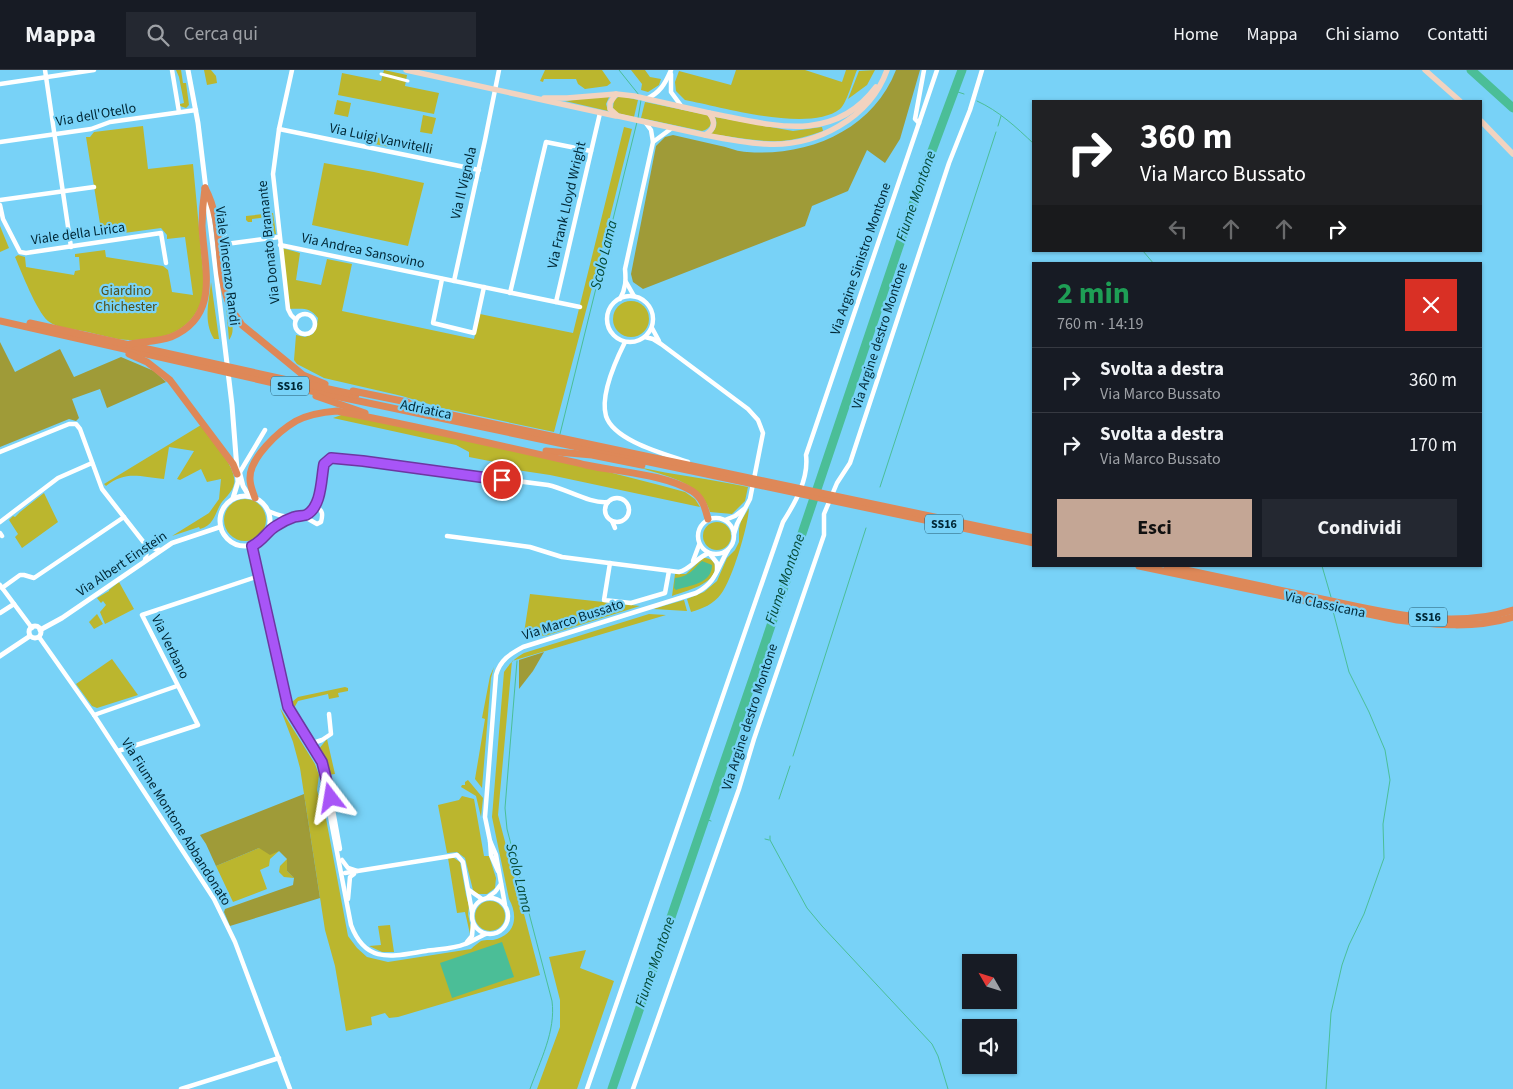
<!DOCTYPE html>
<html lang="it">
<head>
<meta charset="utf-8">
<style>
	body { margin:0; font-family:"Source Sans 3",sans-serif; background:#242831; color:#f1f3f6; height:100vh; display:flex; flex-direction:column; font-size:19px; white-space:nowrap }
	* { box-sizing:border-box; margin:0 }
	p { font-size:16px; color:#9ea1a6 }
	.icon { flex:none; width:28px; height:28px; fill:none; stroke:currentColor; stroke-width:2; stroke-linecap:round; stroke-linejoin:round }
	.map { position:relative; flex:1; overflow:hidden }
	.panel { position:absolute; left:1032px; top:192px; width:450px; height:305px; display:flex; flex-direction:column; background:#171b24; border-radius:0px; box-shadow:0 1px 4px #0004 }
	.panel>* { flex:none }
	.top-card { position:absolute; left:1032px; top:30px; width:450px; height:152px; border-radius:0px; box-shadow:0 1px 4px #0004; background:#202124; color:#fff; overflow:hidden }
	.needle { width:32px; rotate:309deg }
	.buttons { position:absolute; left:962px; top:884px; display:grid; gap:10px }
	.buttons a { display:grid; place-items:center; width:55px; height:55px; border-radius:0px; background:#171b24; box-shadow:0 1px 4px #0004; font-size:25px }
	.pin { position:absolute; display:grid; place-items:center; width:42px; height:42px; color:#fff; margin:-21px; border:2px solid #fff; border-radius:50%; box-shadow:0 1px 5px #0007 }
	.me { position:absolute; width:55px; margin:-28px; rotate:346deg; stroke-linejoin:round; filter:drop-shadow(0 0 4px #0008) }
	.turn { display:flex; align-items:center; gap:18px; height:105px; padding:0 25px; font-size:22px }
	.turn .icon { width:65px; height:65px; stroke-width:2.5 }
	.turn b { display:block; font-size:35px; line-height:42px }
	.lanes { display:flex; align-items:center; height:48px; padding:0 25px; background:#0003; justify-content:center; gap:25px; direction:ltr }
	.lanes .off { opacity:.35 }
	.round { display:grid; place-items:center; flex:none; width:52px; height:52px; border-radius:0px; background:#242831 }
	.headline { display:flex; align-items:center; justify-content:space-between; height:85px; padding:0 25px }
	h1 { font-size:30px; font-weight:700; line-height:38px; color:#1e9e55 }
	.action { display:flex; gap:10px; margin-top:auto; padding:10px 25px }
	.action a { flex:1; height:58px; border-radius:0px; background:#c4a695; color:#111; font-size:20px; font-weight:700; line-height:58px; text-align:center }
	.action a+a { background:#242831; color:#f1f3f6 }
	ul { padding:0; list-style:none }
	li { display:flex; align-items:center; gap:15px; height:65px; padding:0 25px; border-top:1px solid #363941 }
	li div { flex:1 }
	li b { display:block; font-size:19px }
	li em { font-style:normal }
	header { display:flex; align-items:center; gap:30px; box-sizing:border-box; height:70px; padding:0 25px; background:#171b24; border-bottom:1px solid #363941 }
	header strong { font-size:24px }
	nav { display:flex; gap:28px; margin-inline-start:auto; font-size:18px }
	.search { width:350px; height:45px; background:#242831; display:flex; align-items:center; gap:12px; box-sizing:border-box; padding:0 18px; border-radius:0px; color:#9ea1a6; font-size:19px }
	.map>svg:first-child { display:block }
	.green { fill:#bbb62e }
	.forest { fill:#9f9b38 }
	.water { fill:#4bbe97 }
	.lines { fill:none; stroke-linecap:round; stroke-linejoin:round }
	.stream { stroke:#4bbe97; stroke-width:1 }
	.river { stroke:#4bbe97; stroke-width:9 }
	.pedestrian { stroke:#fff; stroke-width:3 }
	.minor { stroke:#fff; stroke-width:4.5 }
	.tertiary { stroke:#fff; stroke-width:5 }
	.secondary { stroke:#f2d3c0; stroke-width:5.5 }
	.trunk { stroke:#de8858; stroke-width:7 }
	.route-casing { stroke:#6d37a1; stroke-width:12 }
	.route { stroke:#a855f7; stroke-width:9 }
	.labels { text-anchor:middle; dominant-baseline:central; stroke-width:4.5; stroke-linejoin:round; paint-order:stroke }
	.shield { fill:#78d2f7; stroke:#245a6f; stroke-width:1 }
	.shield-label { font-size:12px; font-weight:bold; fill:#002735 }
	.street-label { font-size:14px; fill:#002735; stroke:#78d2f7 }
	.park-label { font-size:14px; fill:#51501c; stroke:#78d2f7 }
	.water-label { font-size:15px; font-style:italic; fill:#064a37; stroke:#78d2f7 }
</style>
</head>
<body>
<header>
<strong>Mappa</strong>
<div class="search"><svg class="icon" aria-label="search" viewBox="0 0 24 24"><circle cx="10" cy="10" r="6"/><path d="M15 15l6 6"/></svg>Cerca qui</div>
<nav><a>Home</a><a>Mappa</a><a>Chi siamo</a><a>Contatti</a></nav>
</header>
<div class="map">
<svg width="1513" height="1019" viewBox="0 0 1513 1019">
	<rect width="100%" height="100%" fill="#78d2f7"/>
	<g class="green">
		<path d="M176,0H181L183,13H186L189,35L186,38L180,36V34L184,33L179,7Z"/>
		<path d="M204,0H211L216,6L217,13L207,15Z"/>
		<path d="M384,0L407,5L405,16L439,23L434,44L338,25L342,3L381,11Z"/>
		<path d="M545,0H602L611,13L607,16L585,19L578,14L576,9H544L543,12L540,11Z"/>
		<path d="M631,0H645L650,7L661,9L659,15L648,22L641,20L642,14Z"/>
		<path d="M736,0H805L842,12L846,0H857C853,9 847,33 840,39C809,63 722,37 685,30L676,21L675,12L679,1L731,15Z"/>
		<path d="M875,0L867,15L848,29L859,1Z"/>
		<path d="M610,25L606,34L608,41L565,31Z"/>
		<path d="M620,26L638,30L634,47L617,43L613,38L614,30Z"/>
		<path d="M337,30L351,33L348,47L334,44Z"/>
		<path d="M645,32L707,45C714,51 711,59 702,61L641,48Z"/>
		<path d="M423,45L436,48L432,64L420,62Z"/>
		<path d="M715,47L793,61L822,57L823,61C809,66 795,70 781,71C758,72 734,67 711,64C716,59 718,54 715,47Z"/>
		<path d="M143,56L148,99L193,94L205,222C194,259 171,269 133,270C119,271 102,265 88,262C76,259 58,259 48,251C36,240 22,203 15,187L18,185L25,187L26,197L74,205L75,201L80,200L79,187H75V184L105,180L106,187L163,196L168,200L172,222L193,225L185,167L167,169V165L161,158L102,166L86,67H90L94,62Z"/>
		<path d="M624,57L632,59L598,195L554,362L442,338L402,326L324,308L297,294L294,290L296,265L305,267L313,264L317,255L318,248C309,237 304,239 290,239L282,178L300,183L296,210L321,215L327,189L352,194L342,241L474,269L480,244L573,263Z"/>
		<path d="M371,66L390,70L389,77L370,73Z"/>
		<path d="M324,93L374,102L424,113L408,176L312,155Z"/>
		<path d="M273,143L276,164L271,165L268,147L252,149V152H248L246,150V146Z"/>
		<path d="M0,156L9,178L0,182Z"/>
		<path d="M211,212L219,269H214C203,251 209,232 211,212Z"/>
		<circle cx="631" cy="249" r="18"/>
		<path d="M226,236C230,246 237,260 229,270Z"/>
		<path d="M344,344L589,397L663,416L685,422L695,429L700,437L550,405L510,399V395L469,387V382L456,375L333,348Z"/>
		<path d="M201,355C210,368 238,398 234,414C232,424 223,428 219,437C214,447 213,455 200,459L199,457L172,466L209,443L219,429L221,409L207,412L201,399L180,410L177,409L194,381L169,377L164,409C140,407 126,400 106,416L104,414Z"/>
		<path d="M638,397C674,405 711,409 748,417L745,431L732,444L710,442C701,411 664,406 638,397Z"/>
		<path d="M44,423L58,452L22,478L15,467L18,464L9,450L13,446L15,447L20,442Z"/>
		<circle cx="245" cy="450" r="21"/>
		<path d="M749,438C748,457 732,510 721,524C714,534 702,539 691,542L687,529L704,522L717,511L727,488L735,480L739,472V459L741,451Z"/>
		<circle cx="717" cy="466" r="14"/>
		<path d="M703,488C708,488 714,489 715,496C717,514 685,521 672,526L675,504H686Z"/>
		<path d="M119,512L134,539L105,554L100,542L106,535L103,531L101,533L97,528L109,521V520Z"/>
		<path d="M530,524L640,536L545,566L524,563Z"/>
		<path d="M684,530L687,541L653,539Z"/>
		<path d="M97,544L103,554L94,559L89,552Z"/>
		<path d="M649,544L666,545L512,591L498,745L540,905L398,947L389,948L385,943L371,947L372,955L346,961L335,896L325,860L300,698L293,672L280,638L315,694L319,705L317,720L319,728L324,738L348,866L357,878L367,887L388,892L471,879C474,876 478,873 481,871C486,869 492,871 497,869C516,863 518,845 509,829L492,747L504,602C510,593 515,588 524,583Z"/>
		<path d="M112,589L138,625L97,638L92,636L76,614Z"/>
		<path d="M494,597L491,608L482,718L475,709L485,649L482,648L490,606Z"/>
		<path d="M345,617L348,618V621L338,623L339,627L329,629L328,624L298,631L293,640L292,632L298,627Z"/>
		<path d="M327,669L335,704L328,705L326,695L318,680Z"/>
		<path d="M468,710L483,728L481,747L476,726L461,717L462,715H465V712Z"/>
		<path d="M462,726L474,729L484,786H489L496,808L495,818L487,824H477L473,820L465,788L457,782L447,783L438,735L459,730Z"/>
		<path d="M259,778L279,781L270,789L269,796L260,800L267,819L233,832L216,796Z"/>
		<path d="M448,788H454L460,792L466,825L469,836L468,844L471,858L470,864L465,842L457,843Z"/>
		<path d="M287,789V801L294,808L284,807L279,802L280,796Z"/>
		<circle cx="490" cy="846" r="15"/>
		<path d="M390,855L394,882H382L369,876L381,875L378,856Z"/>
		<path d="M586,880L580,898L614,911L577,1019H537L560,957V930L549,887Z"/>
	</g>
	<g class="forest">
		<path d="M896,0H920L900,69L885,93L867,80L848,121L812,136L805,156L643,219L633,212L631,204L656,76L665,67L673,65C689,69 705,72 721,76C730,78 739,82 747,82C808,87 873,60 896,0Z"/>
		<path d="M0,272L15,302L60,279L74,307L121,287L154,301L166,312L107,338L100,319L72,329L79,348L76,351L69,349L0,377Z"/>
		<path d="M544,582L533,601L519,619V590Z"/>
		<path d="M304,724L320,828L230,856L224,842L225,839L293,815L294,808L287,801V789L279,781L270,785L259,778L216,796L206,774L200,765Z"/>
	</g>
	<g class="water">
		<path d="M702,491L712,495C712,514 690,515 676,520L674,518L675,508C689,507 693,499 702,491Z"/>
		<path d="M502,872L514,907L452,928L440,893Z"/>
	</g>
	<g class="lines">
		<g class="stream">
			<path d="M619,0L639,25"/>
			<path d="M955,21L964,24"/>
			<path d="M977,31C999,41 1016,57 1034,74"/>
			<path d="M638,48L641,30"/>
			<path d="M998,56L1001,46"/>
			<path d="M1143,181L1154,194"/>
			<path d="M560,364L637,52"/>
			<path d="M880,417L996,62"/>
			<path d="M1322,496L1331,527"/>
			<path d="M517,591L505,738L507,759L552,931C556,961 540,991 530,1019"/>
			<path d="M793,686L866,458"/>
			<path d="M779,729L790,696"/>
			<path d="M705,749L711,751"/>
			<path d="M770,766V770L807,838L822,856L932,974L938,986L948,1019"/>
			<path d="M765,769L769,770"/>
			<path d="M1326,1019L1331,943L1342,895L1349,875L1364,844L1384,788L1383,754L1390,710L1385,680L1369,642L1349,602L1333,541"/>
		</g>
		<g class="river">
			<path d="M1471,0L1513,38"/>
			<path d="M612,1019L757,597L923,105L962,0"/>
		</g>
		<path class="pedestrian" d="M381,4L408,11"/>
		<g class="minor">
			<path d="M45,0L71,177"/>
			<path d="M172,0L179,42"/>
			<path d="M292,0L279,59L273,104L288,239L291,245L296,250"/>
			<path d="M671,4V22L682,37"/>
			<path d="M0,14L94,0"/>
			<path d="M646,29C660,23 665,14 671,0"/>
			<path d="M919,53L915,49L924,0"/>
			<path d="M279,59L479,100"/>
			<path d="M0,72L91,59L110,52L196,40"/>
			<path d="M653,72L672,58"/>
			<path d="M0,130L94,117"/>
			<path d="M0,135L3,149L20,182L26,183L161,163L166,193"/>
			<path d="M215,144L222,143L226,174L279,167"/>
			<path d="M280,175L580,237"/>
			<path d="M442,209L433,253L474,263L484,217"/>
			<path d="M454,211L485,70L499,0"/>
			<path d="M626,212L634,226"/>
			<path d="M510,223L546,72L591,81"/>
			<circle cx="630" cy="249" r="23"/>
			<path d="M620,229C626,218 626,210 625,199L653,72L651,60L645,52"/>
			<path d="M556,232L600,43"/>
			<circle cx="305" cy="254" r="10"/>
			<path d="M652,258L659,271"/>
			<path d="M645,267L653,269L661,274L748,339L758,350L763,363L750,429L737,454L734,464"/>
			<path d="M625,272C616,290 600,325 606,346C614,371 665,384 688,392"/>
			<path d="M0,382L69,354H76L80,359L102,419L145,474L151,478L160,480"/>
			<path d="M240,402L265,360"/>
			<circle cx="617" cy="440" r="12"/>
			<path d="M268,441C282,447 306,453 316,437C321,427 321,405 323,394L327,390L337,388L548,415C567,419 590,434 608,432"/>
			<path d="M303,446L317,454L321,452C323,444 323,441 316,436"/>
			<circle cx="716" cy="466" r="18"/>
			<path d="M725,450L735,446L744,439"/>
			<path d="M612,451L615,458"/>
			<path d="M0,452L58,408L92,393"/>
			<path d="M268,461L293,448"/>
			<path d="M0,463L2,466"/>
			<path d="M447,466L530,477L562,487L679,502C691,499 697,487 709,483"/>
			<path d="M252,476L288,637L318,686L323,698L326,725L351,855C366,895 393,886 426,881C439,879 453,879 465,874C472,872 478,867 486,864"/>
			<path d="M710,484L717,493V501"/>
			<path d="M145,490L147,482L145,475"/>
			<path d="M693,491L699,475"/>
			<path d="M610,493L604,530L631,533L665,523L669,501"/>
			<path d="M0,515L32,558"/>
			<path d="M2,518L20,505H24L34,508L124,447"/>
			<path d="M0,543L14,534"/>
			<path d="M39,567L94,645L214,829L235,872L290,1019"/>
			<path d="M94,645L177,616"/>
			<path d="M310,674L322,670L331,664L329,644"/>
			<path d="M118,681L198,655L142,545L259,506"/>
			<path d="M328,713L340,779"/>
			<path d="M490,771L491,785L498,801"/>
			<path d="M342,790L348,798L357,801"/>
			<path d="M345,803L457,785L463,792L472,842"/>
			<path d="M469,820L482,829"/>
			<path d="M488,827L495,822L501,814"/>
			<circle cx="490" cy="846" r="18"/>
			<path d="M348,829L350,807L354,804"/>
			<path d="M505,835L496,785L490,771L485,747L496,605C500,590 510,584 523,577L696,523C717,512 717,498 728,480"/>
			<path d="M467,872L472,866L473,854"/>
			<path d="M181,1019L279,988"/>
			<path d="M587,1019L783,452C795,433 809,409 806,385L937,0"/>
			<path d="M633,1019L739,719L754,669L824,465V444L837,413L850,393L949,93L970,40L982,0"/>
		</g>
		<g class="tertiary">
			<path d="M188,0L198,53L232,335L238,412L233,428"/>
			<path d="M239,400L243,416L249,426"/>
			<circle cx="245" cy="451" r="25"/>
			<circle cx="35" cy="562" r="6"/>
			<path d="M40,560L62,548L172,473L220,457"/>
			<path d="M0,586L30,566"/>
		</g>
		<g class="secondary">
			<path d="M406,0L616,46"/>
			<path d="M1425,0L1460,31"/>
			<path d="M616,24L634,26L709,43C716,52 715,59 705,65L618,46L610,39V33Z"/>
			<path d="M544,28H567L616,24"/>
			<path d="M709,43C769,54 832,76 876,17"/>
			<path d="M1481,51L1513,84"/>
			<path d="M705,65C725,69 746,73 766,74C816,77 870,48 887,0"/>
		</g>
		<g class="trunk">
			<path d="M205,118C224,153 215,195 228,231C231,240 237,247 242,255L303,305L325,314"/>
			<path d="M0,251L278,314L1034,473"/>
			<path d="M30,253L356,325"/>
			<path d="M130,274C144,271 157,272 171,267C221,246 204,198 202,156C202,143 203,131 205,118"/>
			<path d="M129,284L147,292L170,310L233,394L237,404"/>
			<path d="M353,321L407,332L416,338"/>
			<path d="M316,326L365,343"/>
			<path d="M447,344L1034,468"/>
			<path d="M546,381L592,385L642,395"/>
			<path d="M255,428C253,422 250,416 250,409C249,388 279,361 296,351C309,344 324,342 337,341C421,357 503,376 586,395C617,402 665,404 692,421C703,428 705,438 708,449"/>
			<path d="M1139,496L1397,550C1436,555 1474,559 1513,547"/>
			<path d="M1167,496C1217,507 1267,517 1317,528C1381,541 1449,561 1513,540"/>
		</g>
	</g>
	<g class="lines">
		<defs>
			<path id="route" d="M331,728L322,692L288,637L252,476C263,471 267,461 276,456C282,452 288,449 294,447C298,446 302,446 306,445C322,437 321,409 324,394L331,388L363,391L502,410"/>
		</defs>
		<use href="#route" class="route-casing"/>
		<use href="#route" class="route"/>
	</g>
	<g class="labels">
		<g class="shield">
			<rect x="271" y="306.5" width="38" height="19" rx="4"/>
			<rect x="925" y="444.5" width="38" height="19" rx="4"/>
			<rect x="1409" y="537.5" width="38" height="19" rx="4"/>
		</g>
		<g class="shield-label">
			<text x="290" y="316">SS16</text>
			<text x="944" y="454">SS16</text>
			<text x="1428" y="547">SS16</text>
		</g>
		<g class="street-label">
			<text transform="translate(96 45) rotate(-10)">Via dell'Otello</text>
			<text transform="translate(381 69) rotate(12)">Via Luigi Vanvitelli</text>
			<text transform="translate(464 113) rotate(-77)">Via Il Vignola</text>
			<text transform="translate(567 135) rotate(-77)">Via Frank Lloyd Wright</text>
			<text transform="translate(78 164) rotate(-8)">Viale della Lirica</text>
			<text transform="translate(269 172) rotate(-96)">Via Donato Bramante</text>
			<text transform="translate(363 181) rotate(12)">Via Andrea Sansovino</text>
			<text transform="translate(861 189) rotate(-71)">Via Argine Sinistro Montone</text>
			<text transform="translate(227 196) rotate(83)">Viale Vincenzo Randi</text>
			<text transform="translate(880 266) rotate(-72)">Via Argine destro Montone</text>
			<text transform="translate(426 340) rotate(12)">Adriatica</text>
			<text transform="translate(122 494) rotate(-34)">Via Albert Einstein</text>
			<text transform="translate(1325 535) rotate(12)">Via Classicana</text>
			<text transform="translate(573 550) rotate(-18)">Via Marco Bussato</text>
			<text transform="translate(170 577) rotate(64)">Via Verbano</text>
			<text transform="translate(750 647) rotate(-72)">Via Argine destro Montone</text>
			<text transform="translate(176 752) rotate(58)">Via Fiume Montone Abbandonato</text>
		</g>
		<g class="park-label">
			<text x="126" y="221">Giardino<tspan x="126" dy="16">Chichester</tspan></text>
		</g>
		<g class="water-label">
			<text transform="translate(916 126) rotate(-71)">Fiume Montone</text>
			<text transform="translate(604 185) rotate(-76)">Scolo Lama</text>
			<text transform="translate(785 509) rotate(-71)">Fiume Montone</text>
			<text transform="translate(519 808) rotate(76)">Scolo Lama</text>
			<text transform="translate(655 892) rotate(-71)">Fiume Montone</text>
		</g>
	</g>
</svg>
<div class="buttons">
<a><svg class="needle" viewBox="-14 -14 28 28"><path d="M0-13l5 13h-10z" fill="#e53935"/><path d="M0 13l5-13h-10z" fill="#9ea1a6"/></svg></a>
<a><svg class="icon" aria-label="sound" viewBox="0 0 24 24"><path d="M4 9h4l5-4v14l-5-4H4zM17 9q2 3 0 6"/></svg></a>
</div>
<div class="pin" style="left:502px;top:410px;background:#d93025"><svg class="icon" aria-label="arrive" viewBox="0 0 24 24"><path d="M6 21V4h12l-3 4 3 4H6"/></svg></div>
<svg class="me" style="left:331px;top:728px" viewBox="-20 -20 40 40"><path d="M0-17L14 15 0 8-14 15z" fill="#a855f7" stroke="#fff" stroke-width="4"/></svg>
<div class="top-card">
<div class="turn"><svg class="icon" aria-label="right" viewBox="0 0 24 24"><path d="M7 20v-9h11M14 6l5 5-5 5"/></svg><div><b>360 m</b>Via Marco Bussato</div></div>
<div class="lanes"><svg class="icon off" aria-label="left" viewBox="0 0 24 24"><path d="M17 20v-9H6M10 6l-5 5 5 5"/></svg><svg class="icon off" aria-label="ahead" viewBox="0 0 24 24"><path d="M12 20V5M6 11l6-6 6 6"/></svg><svg class="icon off" aria-label="ahead" viewBox="0 0 24 24"><path d="M12 20V5M6 11l6-6 6 6"/></svg><svg class="icon" aria-label="right" viewBox="0 0 24 24"><path d="M7 20v-9h11M14 6l5 5-5 5"/></svg></div>
</div>
<section class="panel">
<div class="headline"><div><h1>2 min</h1><p>760 m · 14:19</p></div><a class="round" style="background:#d93025;color:#fff"><svg class="icon" aria-label="close" viewBox="0 0 24 24"><path d="M6 6l12 12M18 6L6 18"/></svg></a></div>
<ul>
<li><svg class="icon" aria-label="right" viewBox="0 0 24 24"><path d="M7 20v-9h11M14 6l5 5-5 5"/></svg><div><b>Svolta a destra</b><p>Via Marco Bussato</p></div><em>360 m</em></li>
<li><svg class="icon" aria-label="right" viewBox="0 0 24 24"><path d="M7 20v-9h11M14 6l5 5-5 5"/></svg><div><b>Svolta a destra</b><p>Via Marco Bussato</p></div><em>170 m</em></li>
</ul>
<div class="action"><a>Esci</a><a>Condividi</a></div>
</section>
</div>
</body>
</html>
